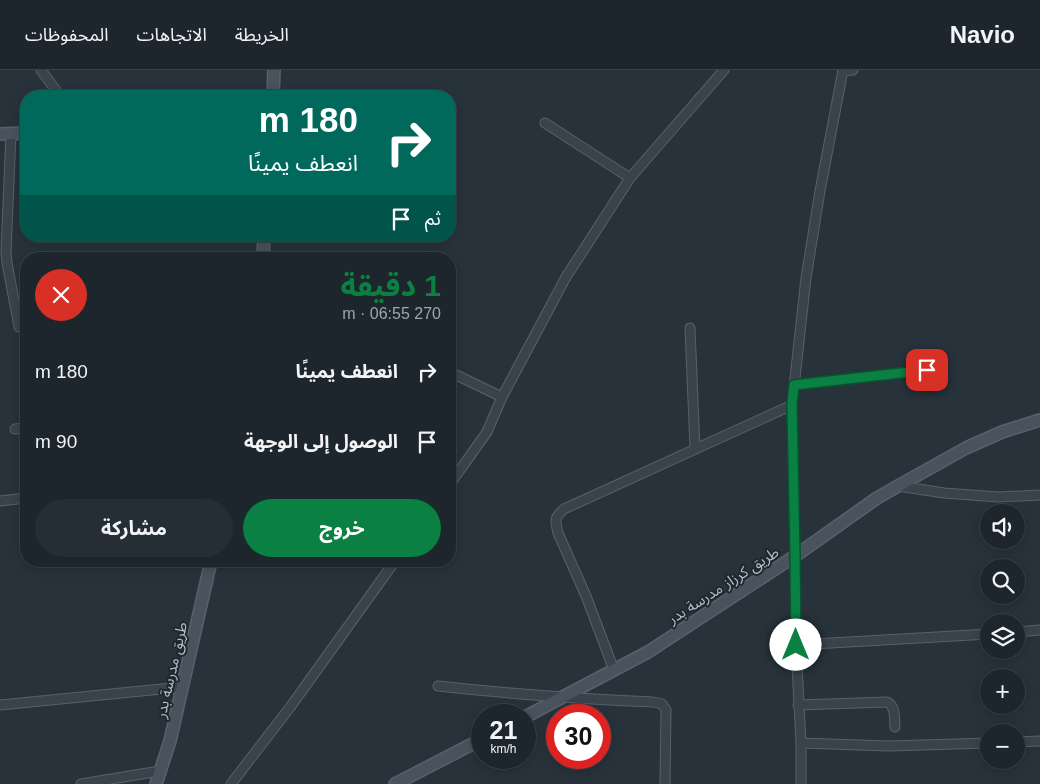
<!DOCTYPE html>
<html lang="ar">
<head>
<meta charset="utf-8">
<style>
	body { margin:0; font-family:Arial,"Noto Sans Arabic",sans-serif; background:#252e34; color:#f1f3f6; direction:rtl; height:100vh; display:flex; flex-direction:column; font-size:19px; white-space:nowrap }
	* { box-sizing:border-box; margin:0 }
	p { font-size:16px; color:#a0a5a9 }
	.icon { flex:none; width:28px; height:28px; fill:none; stroke:currentColor; stroke-width:2; stroke-linecap:round; stroke-linejoin:round }
	.map { position:relative; flex:1; overflow:hidden; direction:ltr }
	.panel { position:absolute; left:20px; top:182px; width:436px; height:315px; display:flex; flex-direction:column; background:#1d262c; border-radius:20px; box-shadow:0 2px 12px #0003,0 0 0 1px #3b4348; direction:rtl }
	.panel>* { flex:none }
	.banner { position:absolute; left:20px; top:20px; width:436px; height:152px; border-radius:20px; box-shadow:0 2px 12px #0003,0 0 0 1px #3b4348; direction:rtl; background:#00695c; color:#fff; overflow:hidden }
	.fabs { position:absolute; left:980px; top:434px; display:grid; gap:10px }
	.fabs a { display:grid; place-items:center; width:45px; height:45px; border-radius:50%; background:#1d262c; box-shadow:0 2px 12px #0003,0 0 0 1px #3b4348; font-size:25px }
	.speed { position:absolute; left:471px; top:634px; display:flex; gap:10px; font-size:25px; font-weight:700; text-align:center }
	.speed>* { display:grid; place-content:center; width:65px; height:65px; border-radius:50%; background:#1d262c; box-shadow:0 2px 12px #0003,0 0 0 1px #3b4348; line-height:1 }
	.speed small { font-size:12px; font-weight:400 }
	.speed .limit { border:8px solid #d22; background:#fff; color:#111 }
	.pin { position:absolute; display:grid; place-items:center; width:42px; height:42px; color:#fff; margin:-21px; border-radius:10px; box-shadow:0 2px 8px #0006 }
	.me { position:absolute; width:55px; margin:-28px; rotate:0deg; stroke-linejoin:round; filter:drop-shadow(0 0 4px #0008) }
	.turn { display:flex; align-items:center; gap:18px; height:105px; padding:0 15px; font-size:22px }
	.turn .icon { width:65px; height:65px; stroke-width:2.5 }
	.turn b { display:block; font-size:35px; line-height:42px }
	.then { display:flex; align-items:center; height:48px; padding:0 15px; background:#0003; gap:10px; font-size:19px }
	.round { display:grid; place-items:center; flex:none; width:52px; height:52px; border-radius:26px; background:#252e34 }
	.headline { display:flex; align-items:center; justify-content:space-between; height:85px; padding:0 15px }
	h1 { font-size:30px; font-weight:700; line-height:38px; color:#0b8043 }
	.button { display:flex; gap:10px; margin-top:auto; padding:10px 15px }
	.button a { flex:1; height:58px; border-radius:30px; background:#0b8043; color:#fff; font-size:20px; font-weight:700; line-height:58px; text-align:center }
	.button a+a { background:#252e34; color:#f1f3f6 }
	ul { padding:0; list-style:none }
	li { display:flex; align-items:center; gap:15px; height:70px; padding:0 15px }
	li div { flex:1 }
	li b { display:block; font-size:19px }
	li em { font-style:normal }
	header { display:flex; align-items:center; gap:30px; box-sizing:border-box; height:70px; padding:0 25px; background:#1d262c; border-bottom:1px solid #3b4348 }
	header strong { font-size:24px }
	nav { display:flex; gap:28px; margin-inline-start:auto; font-size:18px }
	.map>svg:first-child { display:block }
	.lines { fill:none; stroke-linecap:round; stroke-linejoin:round }
	.street-casing { stroke:#586169; stroke-width:11 }
	.secondary-casing { stroke:#586169; stroke-width:14 }
	.street { stroke:#3a434b; stroke-width:9 }
	.secondary { stroke:#49535e; stroke-width:11 }
	.route-casing { stroke:#07532c; stroke-width:12 }
	.route { stroke:#0b8043; stroke-width:9 }
	.labels { text-anchor:middle; dominant-baseline:central; stroke-width:4; stroke-linejoin:round; paint-order:stroke }
	.street-label { font-size:15px; fill:#b6bec6; stroke:#1f2830 }
</style>
</head>
<body>
<header>
<strong>Navio</strong>
<nav><a>الخريطة</a><a>الاتجاهات</a><a>المحفوظات</a></nav>
</header>
<div class="map">
<svg width="1040" height="714" viewBox="0 0 1040 714">
	<rect width="100%" height="100%" fill="#27323b"/>
	<g class="lines">
		<defs>
			<g id="street">
				<path d="M41,0L60,26"/>
				<path d="M843,1L853,0"/>
				<path d="M545,53L630,108"/>
				<path d="M11,63L6,182L7,193L19,257"/>
				<path d="M690,258L695,379"/>
				<path d="M450,302L502,327"/>
				<path d="M794,315L927,300"/>
				<path d="M15,359L26,358"/>
				<path d="M450,414L487,362L502,327L566,207L630,108L724,0"/>
				<path d="M898,416L944,423L998,427L1040,425"/>
				<path d="M0,431L26,428"/>
				<path d="M1016,562L1040,560"/>
				<path d="M796,575L989,564"/>
				<path d="M614,600L586,526L558,463C555,450 554,448 564,439L792,335"/>
				<path d="M438,616C510,624 581,629 653,632L662,634L666,640L665,714"/>
				<path d="M0,635L182,617"/>
				<path d="M798,635L887,632C896,636 894,648 895,657"/>
				<path d="M1016,672L1040,671"/>
				<path d="M801,673L889,676L989,673"/>
				<path d="M81,714L160,701"/>
				<path d="M231,714L291,636L395,491"/>
				<path d="M801,714V673L796,575L795,486L792,335L806,208L820,121L843,0"/>
			</g>
			<g id="secondary">
				<path d="M273,26L274,0"/>
				<path d="M0,64L26,63"/>
				<path d="M263,189L264,166"/>
				<path d="M525,647L648,582L795,486L877,428L898,416L966,378L1002,362L1040,350"/>
				<path d="M156,714L170,671L211,491"/>
				<path d="M395,714L482,669"/>
			</g>
		</defs>
		<use href="#street" class="street-casing"/>
		<use href="#secondary" class="secondary-casing"/>
		<use href="#street" class="street"/>
		<use href="#secondary" class="secondary"/>
	</g>
	<g class="lines">
		<defs>
			<path id="route" d="M796,575L795,486L792,334L794,315L927,300"/>
		</defs>
		<use href="#route" class="route-casing"/>
		<use href="#route" class="route"/>
	</g>
	<g class="labels">
		<g class="street-label">
			<text transform="translate(723 515) rotate(-33)">طريق كرزاز مدرسة بدر</text>
			<text transform="translate(171 600) rotate(-77)">طريق مدرسة بدر</text>
		</g>
	</g>
</svg>
<div class="fabs">
<a><svg class="icon" aria-label="sound" viewBox="0 0 24 24"><path d="M4 9h4l5-4v14l-5-4H4zM17 9q2 3 0 6"/></svg></a>
<a><svg class="icon" aria-label="search" viewBox="0 0 24 24"><circle cx="10" cy="10" r="6"/><path d="M15 15l6 6"/></svg></a>
<a><svg class="icon" aria-label="layers" viewBox="0 0 24 24"><path d="M12 4l9 5-9 5-9-5zM3 14l9 5 9-5"/></svg></a>
<a>+</a>
<a>−</a>
</div>
<div class="speed"><div>21<small>km/h</small></div><div class="limit">30</div></div>
<div class="pin" style="left:927px;top:300px;background:#d93025"><svg class="icon" aria-label="arrive" viewBox="0 0 24 24"><path d="M6 21V4h12l-3 4 3 4H6"/></svg></div>
<svg class="me" style="left:796px;top:575px" viewBox="-20 -20 40 40"><circle r="19" fill="#fff"/><path d="M0-13L10 11 0 6-10 11z" fill="#0b8043"/></svg>
<div class="banner">
<div class="turn"><svg class="icon" aria-label="right" viewBox="0 0 24 24"><path d="M7 20v-9h11M14 6l5 5-5 5"/></svg><div><b>180 m</b>انعطف يمينًا</div></div>
<div class="then">ثم<svg class="icon" aria-label="arrive" viewBox="0 0 24 24"><path d="M6 21V4h12l-3 4 3 4H6"/></svg></div>
</div>
<section class="panel">
<div class="headline"><div><h1>1 دقيقة</h1><p>270 m · 06:55</p></div><a class="round" style="background:#d93025;color:#fff"><svg class="icon" aria-label="close" viewBox="0 0 24 24"><path d="M6 6l12 12M18 6L6 18"/></svg></a></div>
<ul>
<li><svg class="icon" aria-label="right" viewBox="0 0 24 24"><path d="M7 20v-9h11M14 6l5 5-5 5"/></svg><div><b>انعطف يمينًا</b></div><em>180 m</em></li>
<li><svg class="icon" aria-label="arrive" viewBox="0 0 24 24"><path d="M6 21V4h12l-3 4 3 4H6"/></svg><div><b>الوصول إلى الوجهة</b></div><em>90 m</em></li>
</ul>
<div class="button"><a>خروج</a><a>مشاركة</a></div>
</section>
</div>
</body>
</html>
